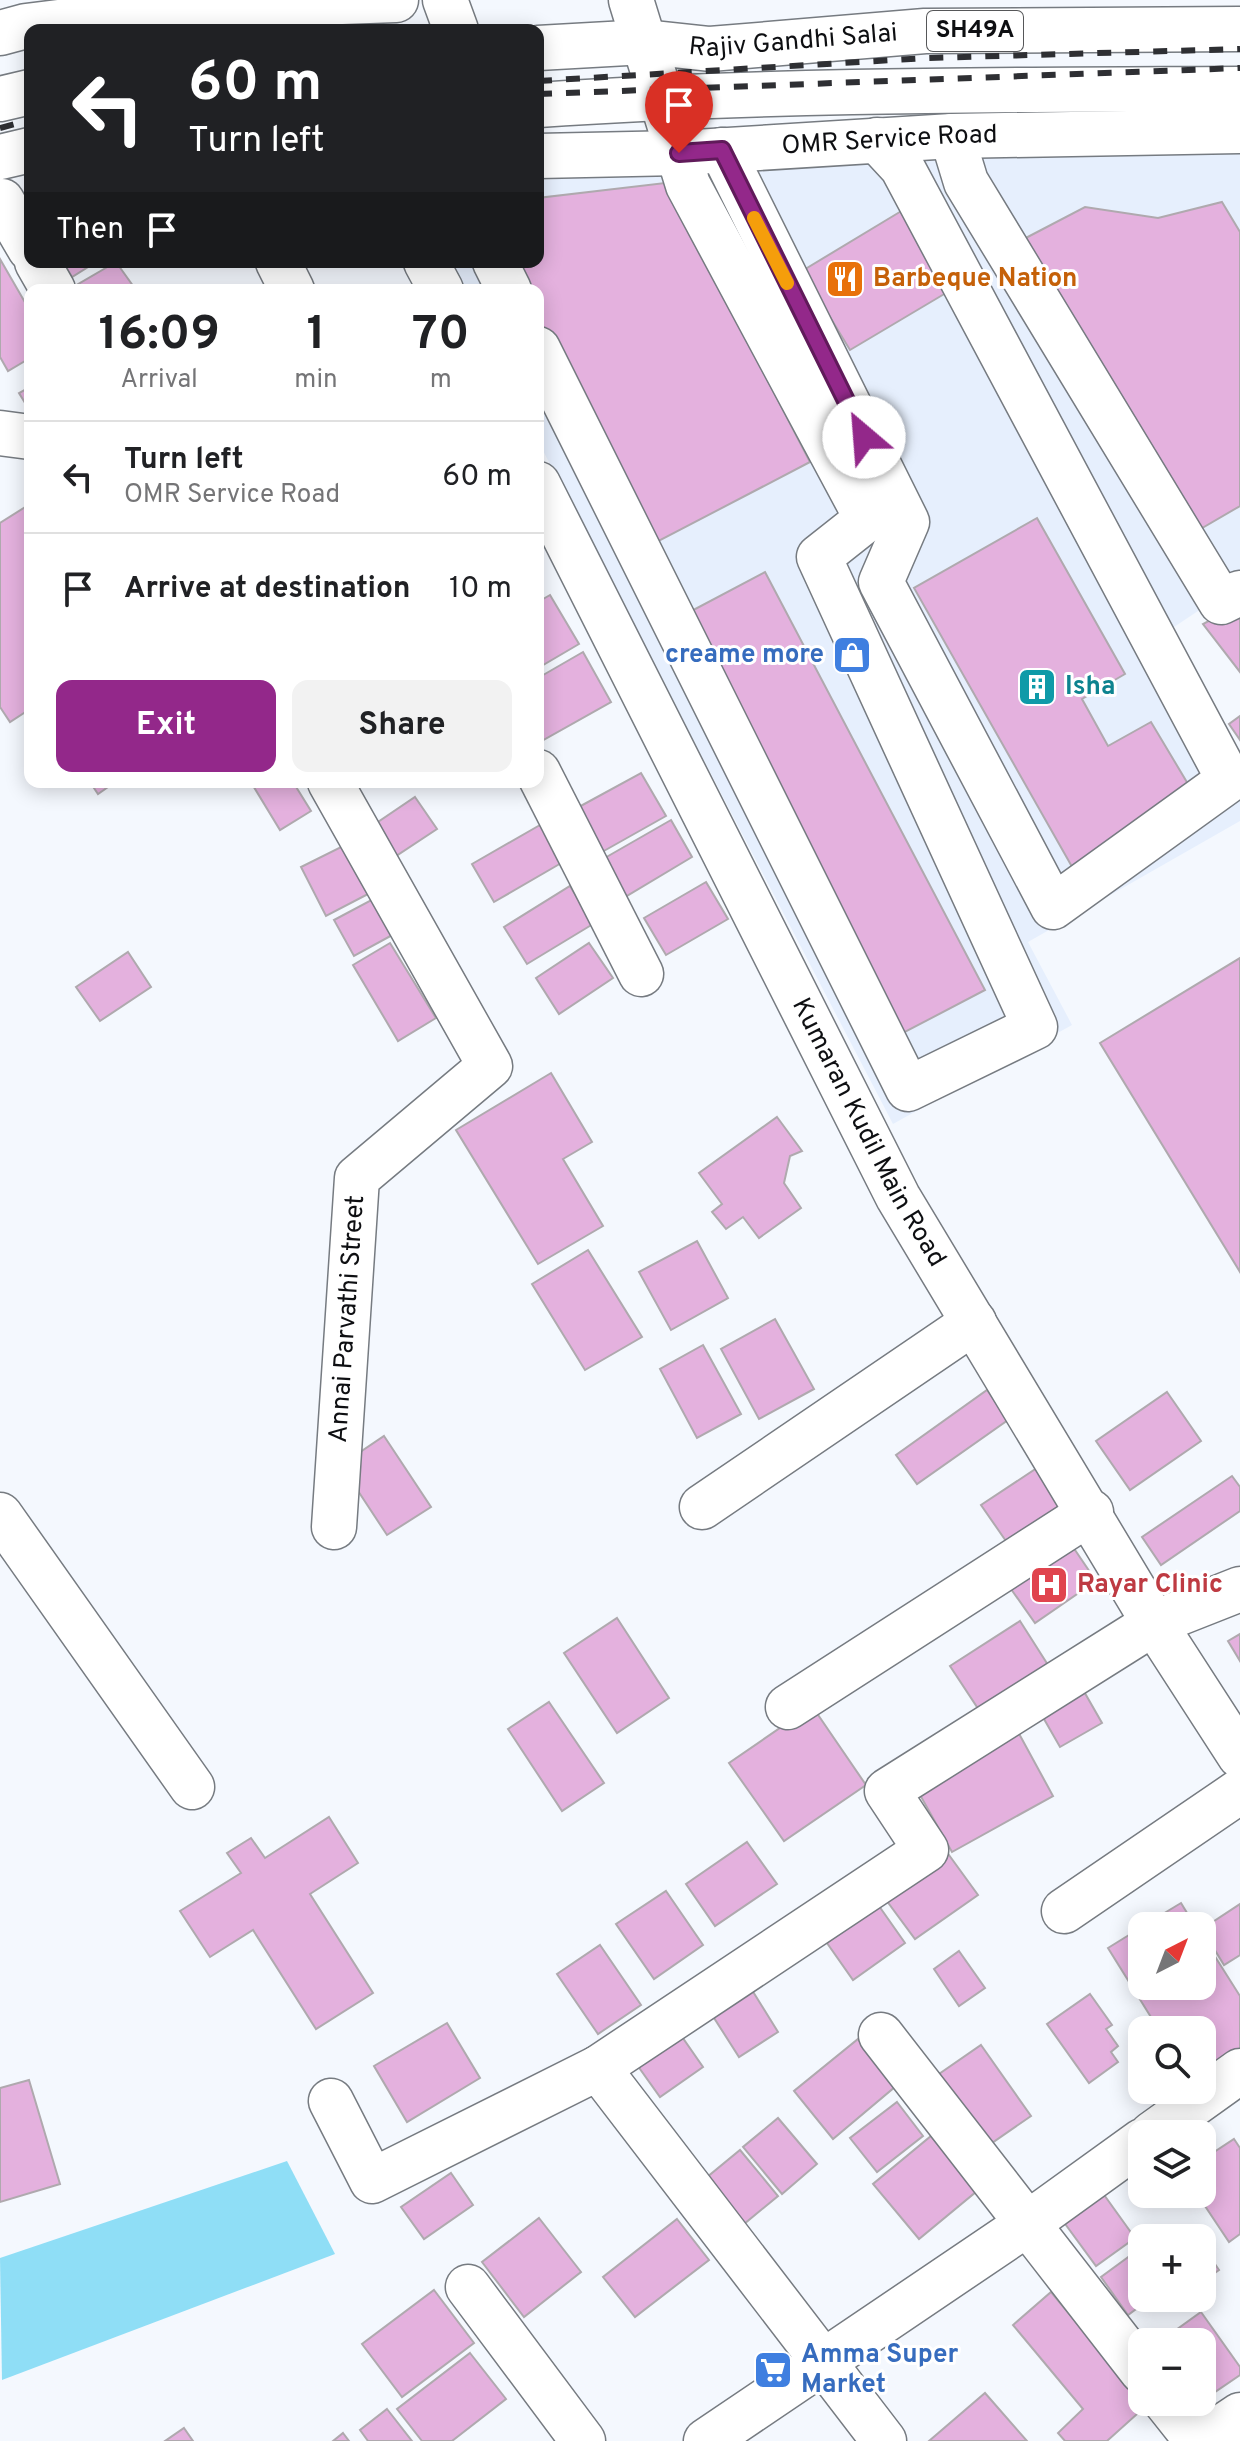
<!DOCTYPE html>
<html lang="en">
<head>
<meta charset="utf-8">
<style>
	body { margin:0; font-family:Overpass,sans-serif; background:#f2f2f2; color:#202124; height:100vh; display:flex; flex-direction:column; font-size:30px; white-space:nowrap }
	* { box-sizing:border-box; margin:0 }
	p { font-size:26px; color:#757577 }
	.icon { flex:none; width:44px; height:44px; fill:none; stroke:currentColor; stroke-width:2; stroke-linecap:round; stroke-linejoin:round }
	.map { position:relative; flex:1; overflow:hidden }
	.side { position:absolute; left:24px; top:284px; width:520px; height:504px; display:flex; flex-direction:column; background:#fff; border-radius:16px; box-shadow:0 4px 20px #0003 }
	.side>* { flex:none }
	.guide { position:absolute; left:24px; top:24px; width:520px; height:244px; border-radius:16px; box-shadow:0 4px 20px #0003; background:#202124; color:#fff; overflow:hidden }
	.needle { width:52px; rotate:42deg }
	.controls { position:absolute; left:1128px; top:1912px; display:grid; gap:16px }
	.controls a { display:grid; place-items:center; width:88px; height:88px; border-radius:16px; background:#fff; box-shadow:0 4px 20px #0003; font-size:40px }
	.pin { position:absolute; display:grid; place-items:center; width:68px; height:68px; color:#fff; margin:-82px -34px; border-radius:50% 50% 50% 0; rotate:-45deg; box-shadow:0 0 8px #0007 }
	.pin .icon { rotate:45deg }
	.me { position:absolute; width:88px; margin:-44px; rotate:333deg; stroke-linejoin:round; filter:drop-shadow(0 0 6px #0008) }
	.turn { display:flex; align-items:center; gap:28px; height:168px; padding:0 32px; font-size:36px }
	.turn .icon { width:104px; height:104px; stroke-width:2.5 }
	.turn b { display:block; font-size:56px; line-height:68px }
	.then { display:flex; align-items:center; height:76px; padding:0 32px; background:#0003; gap:16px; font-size:30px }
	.eta { display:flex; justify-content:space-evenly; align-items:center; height:136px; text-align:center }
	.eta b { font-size:48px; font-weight:700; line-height:56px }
	.primary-button { display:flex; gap:16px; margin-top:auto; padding:16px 32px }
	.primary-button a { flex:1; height:92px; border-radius:16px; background:#93288a; color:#fff; font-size:32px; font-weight:700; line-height:92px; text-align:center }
	.primary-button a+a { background:#f2f2f2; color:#202124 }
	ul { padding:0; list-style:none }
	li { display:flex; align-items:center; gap:24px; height:112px; padding:0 32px; border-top:2px solid #e0e0e0 }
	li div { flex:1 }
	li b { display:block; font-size:30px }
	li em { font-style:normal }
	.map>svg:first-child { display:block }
	.built { fill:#e6effd }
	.water { fill:#8fdef6 }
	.building { fill:#e4b1de; stroke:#afa9ae; stroke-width:2 }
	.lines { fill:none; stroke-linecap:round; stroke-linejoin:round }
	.minor-casing { stroke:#767b81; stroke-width:47 }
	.major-casing { stroke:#767b81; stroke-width:47 }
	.minor { stroke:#fff; stroke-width:44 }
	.major { stroke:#fff; stroke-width:44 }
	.rail { stroke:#2e2f33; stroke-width:6; stroke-dasharray:14 14; stroke-linecap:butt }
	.route-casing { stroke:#601a5a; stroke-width:20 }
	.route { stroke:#93288a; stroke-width:14 }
	.slow { stroke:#f59e0b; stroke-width:14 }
	.labels { text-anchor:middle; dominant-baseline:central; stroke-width:6; stroke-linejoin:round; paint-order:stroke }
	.shield { fill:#fff; stroke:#565759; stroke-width:2 }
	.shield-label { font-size:24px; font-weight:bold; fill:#0e0f12 }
	.street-label { font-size:26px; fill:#0e0f12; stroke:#fff }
	.food-label { font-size:26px; font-weight:bold; fill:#c56008; stroke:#fff; text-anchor:start }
	.shop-label { font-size:26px; font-weight:bold; fill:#366cbe; stroke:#fff; text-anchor:end }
	.culture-label { font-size:26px; font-weight:bold; fill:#0d838f; stroke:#fff; text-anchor:start }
	.health-label { font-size:26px; font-weight:bold; fill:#be3a42; stroke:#fff; text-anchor:start }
</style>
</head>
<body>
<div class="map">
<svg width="1240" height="2441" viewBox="0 0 1240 2441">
	<rect width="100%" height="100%" fill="#f4f8fe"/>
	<path class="built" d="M1240,144V583L1171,629L1240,757V821L1028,942L1072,1025L893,1124L538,441V290H460L445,262H538V180Z"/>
	<path class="water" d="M287,2161L335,2254L2,2380L0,2258Z"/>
	<g class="building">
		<path d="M665,183L810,462L649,546L538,333V290H516L501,262H538V198Z"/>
		<path d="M1222,202L1240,232V506L1192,534L1020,241L1085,207L1158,218Z"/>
		<path d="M908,207L956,287L850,350L802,271Z"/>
		<path d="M0,259L30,311V358L8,371L0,357Z"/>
		<path d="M63,262H96L72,277Z"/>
		<path d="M116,262L136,290H77L75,286Z"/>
		<path d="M30,387V411L19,393Z"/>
		<path d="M30,504V709L10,722L0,707V523Z"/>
		<path d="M1037,518L1125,674L1082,699L1108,746L1151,722L1191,789L1075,872L914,588Z"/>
		<path d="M765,572L985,990L901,1034L682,616Z"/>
		<path d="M550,595L579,644L538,668V602Z"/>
		<path d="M1240,604V672L1203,624Z"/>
		<path d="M583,652L611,702L538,743V678Z"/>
		<path d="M1240,716V740L1229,724Z"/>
		<path d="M641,773L666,816L602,852L577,808Z"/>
		<path d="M90,782H115L98,794Z"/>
		<path d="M255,782H293L311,811L280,830L252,784Z"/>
		<path d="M415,797L437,829L393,858L372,826Z"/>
		<path d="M671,820L692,857L625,897L603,859Z"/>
		<path d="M540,825L563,862L494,902L472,864Z"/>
		<path d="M345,845L370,893L326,916L301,867Z"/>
		<path d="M706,882L728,919L666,955L644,918Z"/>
		<path d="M570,886L593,924L527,964L504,927Z"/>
		<path d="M377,897L396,933L354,956L334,920Z"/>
		<path d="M390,943L436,1018L398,1041L353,965Z"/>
		<path d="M589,943L613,978L559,1014L536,978Z"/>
		<path d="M128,952L151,987L100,1021L76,987Z"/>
		<path d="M1240,958V1272L1100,1043Z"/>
		<path d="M551,1073L592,1142L563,1159L603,1226L538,1264L456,1130Z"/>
		<path d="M777,1117L802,1151L790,1156L784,1183L801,1208L759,1238L743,1217L726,1229L712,1212L722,1204L699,1173Z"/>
		<path d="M697,1241L728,1298L671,1330L639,1272Z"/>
		<path d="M588,1250L642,1337L585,1370L532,1284Z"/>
		<path d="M775,1319L814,1389L759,1419L721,1349Z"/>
		<path d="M703,1345L741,1414L697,1438L660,1369Z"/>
		<path d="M987,1390L1008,1420L917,1484L896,1455Z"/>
		<path d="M1167,1392L1201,1441L1130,1490L1096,1441Z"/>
		<path d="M384,1436L431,1507L387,1535L341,1465Z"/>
		<path d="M1040,1466L1066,1506L1008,1544L981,1505Z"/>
		<path d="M1232,1476L1240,1487V1511L1161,1565L1142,1537Z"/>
		<path d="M1073,1547L1096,1581L1035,1623L1011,1589Z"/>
		<path d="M617,1618L669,1698L617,1733L564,1653Z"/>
		<path d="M1020,1621L1048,1665L979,1710L950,1666Z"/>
		<path d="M1240,1634V1661L1228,1641Z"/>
		<path d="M1078,1681L1102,1723L1060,1747L1036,1705Z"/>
		<path d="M549,1702L604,1783L562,1811L508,1729Z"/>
		<path d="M812,1706L866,1785L784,1841L729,1763Z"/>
		<path d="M1017,1730L1053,1796L952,1852L915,1786Z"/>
		<path d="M329,1817L358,1863L310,1894L373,1993L316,2029L253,1930L210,1957L180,1911L241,1873L227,1853L251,1838L265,1858Z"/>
		<path d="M747,1842L777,1884L715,1926L686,1884Z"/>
		<path d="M941,1844L978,1895L915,1939L878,1889Z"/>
		<path d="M666,1891L703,1945L654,1979L616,1924Z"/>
		<path d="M1181,1903L1195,1926H1143Z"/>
		<path d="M1240,1904V1955L1224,1965L1202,1929Z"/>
		<path d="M879,1906L905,1943L853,1980L827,1943Z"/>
		<path d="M1142,1927V1986H1202V1936L1240,1996V2053L1202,2079V2030H1159L1108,1948Z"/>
		<path d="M600,1945L641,2005L598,2034L557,1974Z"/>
		<path d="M959,1951L985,1988L959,2006L934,1969Z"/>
		<path d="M747,1982L778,2032L739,2057L707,2007Z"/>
		<path d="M1090,1994L1112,2025L1106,2029L1118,2046L1111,2052L1118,2062L1089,2083L1047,2024Z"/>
		<path d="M447,2023L480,2078L407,2122L374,2066Z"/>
		<path d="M678,2031L703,2067L660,2097L635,2062Z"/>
		<path d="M858,2039L896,2086L833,2139L794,2091Z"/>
		<path d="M981,2045L1031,2116L989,2145L939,2074Z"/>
		<path d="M29,2080L60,2184L0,2202V2088Z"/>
		<path d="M897,2102L923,2136L877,2172L850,2138Z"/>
		<path d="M778,2118L817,2164L782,2194L743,2147Z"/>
		<path d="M931,2136L977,2191L919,2239L873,2184Z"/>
		<path d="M1234,2139L1240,2148V2234L1229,2242L1197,2194H1202V2160Z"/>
		<path d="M740,2150L778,2196L744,2224L706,2178Z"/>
		<path d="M451,2173L473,2205L424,2239L401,2207Z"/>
		<path d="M1102,2192L1135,2238L1096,2266L1063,2221Z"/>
		<path d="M539,2218L581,2272L524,2317L482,2262Z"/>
		<path d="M677,2219L709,2260L635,2317L603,2277Z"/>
		<path d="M1202,2245L1219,2270L1202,2282Z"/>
		<path d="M1142,2247V2298H1151L1128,2315L1101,2277Z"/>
		<path d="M434,2290L474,2343L402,2397L362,2344Z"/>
		<path d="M1051,2292L1146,2406L1107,2441H1065L1058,2433L1083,2409L1013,2325Z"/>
		<path d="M1201,2312L1240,2367V2375L1212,2394L1202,2380V2342H1174L1169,2335Z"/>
		<path d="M470,2353L506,2399L452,2441H422L397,2409Z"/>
		<path d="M985,2393L1027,2441H929Z"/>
		<path d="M387,2409L412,2441H368L360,2430Z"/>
		<path d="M184,2428L193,2441H165Z"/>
		<path d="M343,2433L349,2441H333Z"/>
	</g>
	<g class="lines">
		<defs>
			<g id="minor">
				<path d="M445,0L456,30"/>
				<path d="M0,33L26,26L174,8L396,0"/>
				<path d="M952,136L966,182L1221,602L1240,593"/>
				<path d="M722,150L907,522L881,582L1053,907L1229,780L902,167L877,140"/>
				<path id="s1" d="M538,156L679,153L952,136L1240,131"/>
				<path d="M2,201L30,249"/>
				<path d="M37,262L53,290"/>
				<path d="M278,262L292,290"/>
				<path d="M426,262L441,290"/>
				<path d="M495,262L509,290"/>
				<path d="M538,349L908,1089L1035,1027L819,557L867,519L688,185L631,0"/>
				<path d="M0,433L30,437"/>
				<path id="s2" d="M538,484L898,1197L1154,1623L1240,1756"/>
				<path d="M538,772L641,974"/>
				<path d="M330,782L490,1066L357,1178L334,1527"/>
				<path d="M702,1507L974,1322"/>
				<path d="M0,1515L192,1787"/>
				<path d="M788,1707L1091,1512"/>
				<path d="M1064,1911L1240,1791"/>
				<path d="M881,2035L1142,2371"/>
				<path d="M598,2068L926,1850L887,1791L1154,1623L1240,1589"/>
				<path d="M331,2101L372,2181L598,2068L884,2441"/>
				<path d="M1152,2134L1240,2071"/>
				<path d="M468,2287L583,2441"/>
				<path d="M1166,2402L1197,2441"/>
				<path d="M706,2441L1027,2224L1142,2141"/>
				<path d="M1201,2441L1240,2415"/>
			</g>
			<g id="major">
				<path id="s3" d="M538,48L645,42L710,49L925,31L1240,29"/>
				<path d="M0,99L30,92"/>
				<path d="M538,105C772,89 1006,90 1240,89"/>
				<path d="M0,157L30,150"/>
			</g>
		</defs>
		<use href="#minor" class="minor-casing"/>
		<use href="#major" class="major-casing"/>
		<use href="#minor" class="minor"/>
		<use href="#major" class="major"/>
		<g class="rail">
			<path d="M538,81L927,58L1240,49"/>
			<path d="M538,94L1240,68"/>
			<path d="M0,128L30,120"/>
		</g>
	</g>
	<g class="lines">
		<defs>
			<path id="route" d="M679,153L722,150L864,437"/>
		</defs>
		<use href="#route" class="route-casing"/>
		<use href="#route" class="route"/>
		<path class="slow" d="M754,218L787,283"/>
	</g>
	<defs>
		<symbol id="restaurant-square" viewBox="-11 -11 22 22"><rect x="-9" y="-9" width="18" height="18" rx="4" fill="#e8710a" stroke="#fff"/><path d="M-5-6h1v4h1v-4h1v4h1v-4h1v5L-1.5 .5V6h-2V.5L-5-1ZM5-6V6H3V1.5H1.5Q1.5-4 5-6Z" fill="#fff"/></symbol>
		<symbol id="shop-square" viewBox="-11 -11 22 22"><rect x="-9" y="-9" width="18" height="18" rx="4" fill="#3f7fe0" stroke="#fff"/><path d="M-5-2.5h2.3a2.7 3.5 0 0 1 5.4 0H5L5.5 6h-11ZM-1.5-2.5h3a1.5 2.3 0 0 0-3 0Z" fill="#fff"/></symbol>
		<symbol id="building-square" viewBox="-11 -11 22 22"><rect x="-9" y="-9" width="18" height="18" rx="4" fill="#0f9aa8" stroke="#fff"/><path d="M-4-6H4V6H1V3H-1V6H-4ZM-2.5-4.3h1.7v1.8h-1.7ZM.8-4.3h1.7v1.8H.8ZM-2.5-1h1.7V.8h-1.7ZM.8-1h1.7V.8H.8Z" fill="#fff"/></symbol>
		<symbol id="hospital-square" viewBox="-11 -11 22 22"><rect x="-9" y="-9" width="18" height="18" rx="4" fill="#e0444e" stroke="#fff"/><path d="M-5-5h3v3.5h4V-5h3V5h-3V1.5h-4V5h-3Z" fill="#fff"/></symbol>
		<symbol id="supermarket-square" viewBox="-11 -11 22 22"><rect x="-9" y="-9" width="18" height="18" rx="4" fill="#3f7fe0" stroke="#fff"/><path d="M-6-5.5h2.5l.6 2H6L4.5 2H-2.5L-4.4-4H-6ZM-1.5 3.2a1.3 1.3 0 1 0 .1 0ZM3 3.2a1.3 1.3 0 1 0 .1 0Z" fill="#fff"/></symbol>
	</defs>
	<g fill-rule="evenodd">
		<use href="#restaurant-square" x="823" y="257" width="44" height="44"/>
		<use href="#shop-square" x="830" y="633" width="44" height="44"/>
		<use href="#building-square" x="1015" y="665" width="44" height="44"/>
		<use href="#hospital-square" x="1027" y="1563" width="44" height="44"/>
		<use href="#supermarket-square" x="751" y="2348" width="44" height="44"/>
	</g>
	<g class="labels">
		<rect class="shield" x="927" y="11" width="96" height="40" rx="6"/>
		<g class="shield-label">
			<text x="975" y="31">SH49A</text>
		</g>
		<g class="street-label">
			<text stroke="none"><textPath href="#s3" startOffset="256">Rajiv Gandhi Salai</textPath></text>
			<text stroke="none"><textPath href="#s1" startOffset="352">OMR Service Road</textPath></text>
			<text stroke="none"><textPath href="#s2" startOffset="728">Kumaran Kudil Main Road</textPath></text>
			<text transform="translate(348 1319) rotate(-86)">Annai Parvathi Street</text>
		</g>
		<g class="food-label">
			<text x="873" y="279">Barbeque Nation</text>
		</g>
		<g class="shop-label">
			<text x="824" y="655">creame more</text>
			<text x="801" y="2355" text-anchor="start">Amma Super<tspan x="801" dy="30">Market</tspan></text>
		</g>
		<g class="culture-label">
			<text x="1065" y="687">Isha</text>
		</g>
		<g class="health-label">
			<text x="1077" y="1585">Rayar Clinic</text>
		</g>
	</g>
</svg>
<div class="controls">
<a><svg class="needle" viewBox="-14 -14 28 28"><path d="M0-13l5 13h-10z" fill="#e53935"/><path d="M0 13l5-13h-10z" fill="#757577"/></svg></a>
<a><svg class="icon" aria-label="search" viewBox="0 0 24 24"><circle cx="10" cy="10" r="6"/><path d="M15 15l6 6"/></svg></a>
<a><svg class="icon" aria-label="layers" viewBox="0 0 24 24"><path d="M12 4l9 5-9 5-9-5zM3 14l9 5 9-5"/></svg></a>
<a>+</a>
<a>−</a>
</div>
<div class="pin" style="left:679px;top:153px;background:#d93025"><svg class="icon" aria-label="arrive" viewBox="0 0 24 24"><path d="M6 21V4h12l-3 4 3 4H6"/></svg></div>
<svg class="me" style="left:864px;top:437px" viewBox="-20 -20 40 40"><circle r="19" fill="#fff"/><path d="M0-13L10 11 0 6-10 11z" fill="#93288a"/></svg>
<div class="guide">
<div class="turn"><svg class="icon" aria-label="left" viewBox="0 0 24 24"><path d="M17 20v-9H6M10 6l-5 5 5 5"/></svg><div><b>60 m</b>Turn left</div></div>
<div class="then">Then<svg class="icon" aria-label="arrive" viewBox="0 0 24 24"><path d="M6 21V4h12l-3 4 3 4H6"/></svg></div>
</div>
<section class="side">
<div class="eta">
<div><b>16:09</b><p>Arrival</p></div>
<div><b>1</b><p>min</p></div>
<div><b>70</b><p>m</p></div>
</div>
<ul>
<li><svg class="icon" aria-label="left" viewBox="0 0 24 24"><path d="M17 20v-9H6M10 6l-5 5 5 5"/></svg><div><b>Turn left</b><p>OMR Service Road</p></div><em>60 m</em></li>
<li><svg class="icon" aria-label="arrive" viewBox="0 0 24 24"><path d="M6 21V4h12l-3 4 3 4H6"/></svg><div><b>Arrive at destination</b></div><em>10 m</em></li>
</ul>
<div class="primary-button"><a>Exit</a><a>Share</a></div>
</section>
</div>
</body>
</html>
